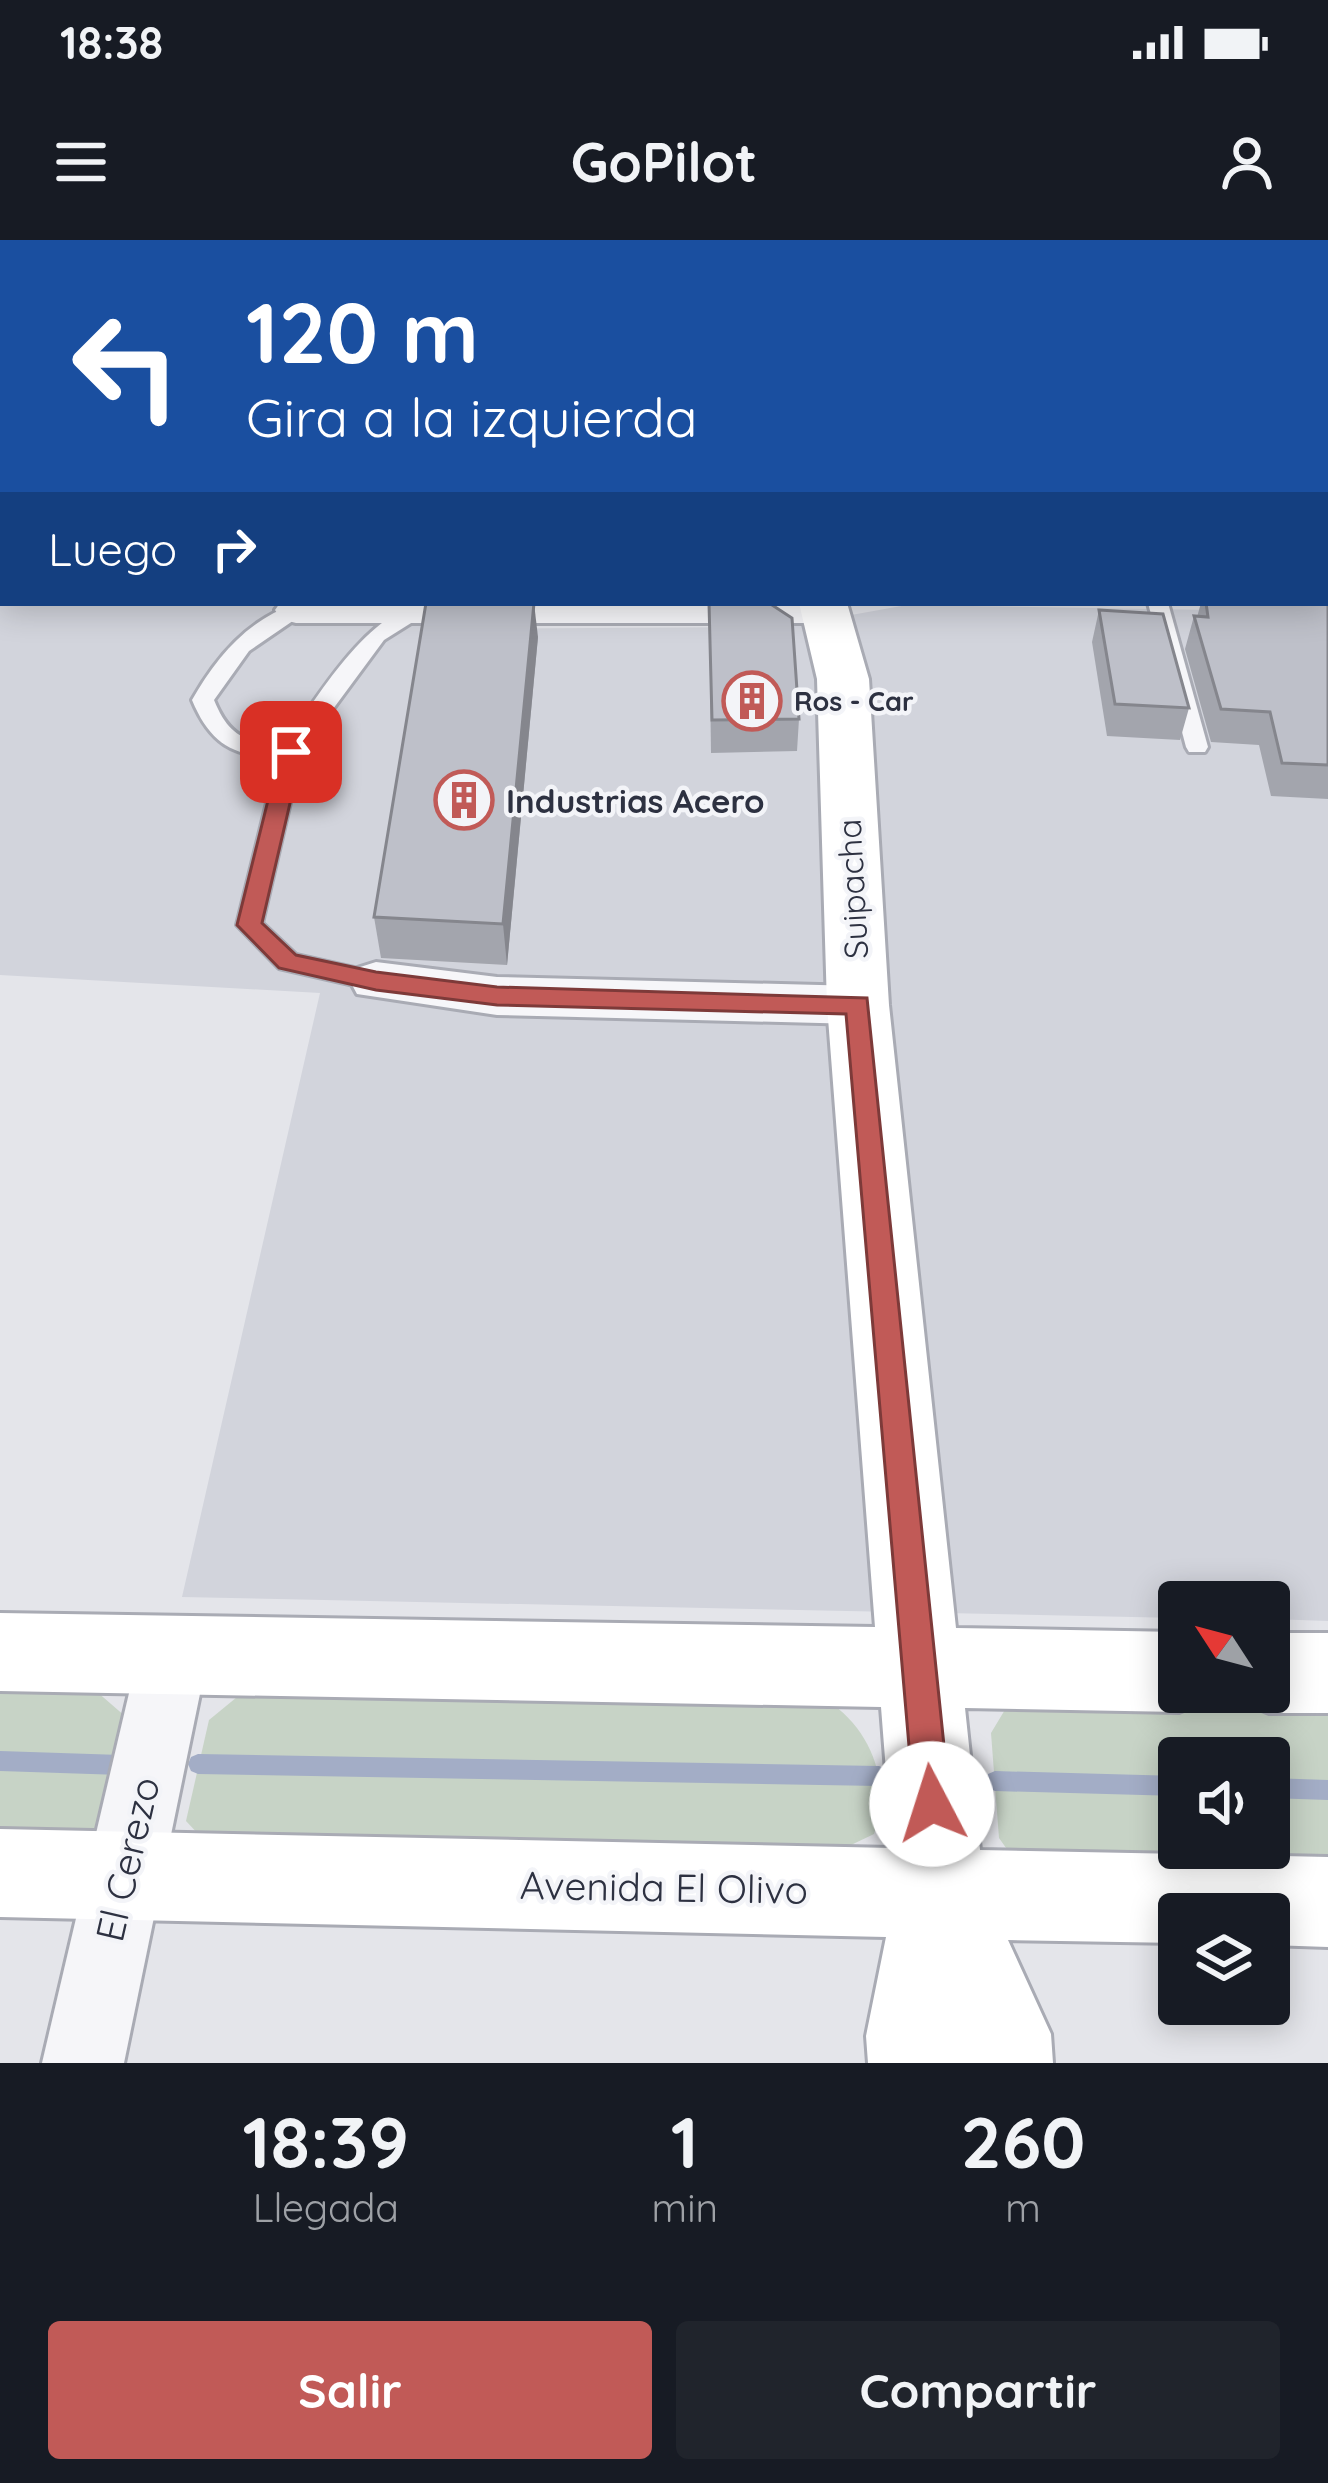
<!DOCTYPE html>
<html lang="es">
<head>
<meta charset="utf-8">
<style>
	body { margin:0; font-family:Quicksand,sans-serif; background:#20242c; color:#f1f3f6; height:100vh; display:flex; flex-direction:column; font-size:45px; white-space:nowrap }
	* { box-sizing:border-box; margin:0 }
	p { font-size:39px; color:#9ea1a6 }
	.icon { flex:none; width:66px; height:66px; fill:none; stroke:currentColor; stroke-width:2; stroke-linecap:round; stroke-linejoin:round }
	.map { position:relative; height:1823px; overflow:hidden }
	.side { display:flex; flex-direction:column; background:#171b24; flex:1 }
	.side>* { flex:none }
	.banner { position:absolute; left:0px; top:0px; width:1329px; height:366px; box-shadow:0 6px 30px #0003; background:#1a4fa0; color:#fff; overflow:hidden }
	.needle { width:78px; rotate:306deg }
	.buttons { position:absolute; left:1158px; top:1341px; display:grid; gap:24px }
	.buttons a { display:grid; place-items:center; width:132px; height:132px; border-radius:12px; background:#171b24; box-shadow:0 6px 30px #0003; font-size:60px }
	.pin { position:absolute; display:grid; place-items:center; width:102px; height:102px; color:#fff; margin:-51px; border-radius:24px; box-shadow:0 6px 18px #0006 }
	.me { position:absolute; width:132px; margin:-66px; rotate:355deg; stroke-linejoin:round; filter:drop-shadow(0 0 9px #0008) }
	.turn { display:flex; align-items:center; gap:42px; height:252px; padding:0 48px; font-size:54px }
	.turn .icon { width:156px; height:156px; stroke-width:2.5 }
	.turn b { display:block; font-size:84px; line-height:102px }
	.then { display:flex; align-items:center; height:114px; padding:0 48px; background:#0003; gap:24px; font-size:45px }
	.eta { display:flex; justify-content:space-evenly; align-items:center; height:204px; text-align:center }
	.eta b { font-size:72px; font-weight:700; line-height:84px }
	.primary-button { display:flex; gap:24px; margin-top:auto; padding:24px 48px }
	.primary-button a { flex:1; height:138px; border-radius:12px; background:#c15a57; color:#fff; font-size:48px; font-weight:700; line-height:138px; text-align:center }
	.primary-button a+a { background:#20242c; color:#f1f3f6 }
	.status { display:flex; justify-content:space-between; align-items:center; height:84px; padding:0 60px; background:#171b24; direction:ltr }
	.status svg { height:33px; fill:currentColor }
	header { display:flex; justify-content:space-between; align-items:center; height:156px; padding:0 48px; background:#171b24; font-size:54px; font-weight:700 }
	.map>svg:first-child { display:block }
	.built { fill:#d2d4dc }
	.green { fill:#c7d3c6; fill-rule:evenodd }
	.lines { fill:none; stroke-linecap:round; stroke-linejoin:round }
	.stream { fill:#a3adc6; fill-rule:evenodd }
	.lane-casing { stroke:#a9abb4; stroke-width:6 }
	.street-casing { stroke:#a9abb4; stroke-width:6 }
	.secondary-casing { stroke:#a9abb4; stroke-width:6 }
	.primary-casing { stroke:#a4a8b5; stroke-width:6 }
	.lane { fill:#f6f6f9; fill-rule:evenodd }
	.street { fill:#f6f6f9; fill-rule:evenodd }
	.secondary { fill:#fff; fill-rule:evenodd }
	.primary { fill:#fff; fill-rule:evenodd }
	.rail-casing { stroke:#7f8292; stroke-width:9 }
	.rail { stroke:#f3f4f8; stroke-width:6; stroke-dasharray:16; stroke-linecap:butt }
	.wall { fill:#a3a5ad }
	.shaded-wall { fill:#85868d }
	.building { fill:#bec0c9; stroke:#85868d; stroke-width:3 }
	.route { fill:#c15a57; stroke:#7d3a39; stroke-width:3 }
	.labels { text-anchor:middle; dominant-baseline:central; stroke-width:9; stroke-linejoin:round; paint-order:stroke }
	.far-poi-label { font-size:27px; font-weight:bold; fill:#2d3141; stroke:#f3f4f8; text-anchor:start }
	.poi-label { font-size:33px; font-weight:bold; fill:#2d3141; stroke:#f3f4f8; text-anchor:start }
	.street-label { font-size:33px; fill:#2d3141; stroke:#f3f4f8 }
	.near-street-label { font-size:39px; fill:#2d3141; stroke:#f3f4f8 }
</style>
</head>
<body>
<div class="status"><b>18:38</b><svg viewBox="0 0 49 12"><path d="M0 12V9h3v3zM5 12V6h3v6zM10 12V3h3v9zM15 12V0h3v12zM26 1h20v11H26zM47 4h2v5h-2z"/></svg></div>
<header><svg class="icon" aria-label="menu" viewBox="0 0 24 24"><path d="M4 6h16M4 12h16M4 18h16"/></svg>GoPilot<svg class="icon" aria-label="person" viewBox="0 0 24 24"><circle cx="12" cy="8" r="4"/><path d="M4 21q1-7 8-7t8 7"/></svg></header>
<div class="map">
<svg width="1328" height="1823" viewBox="0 0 1328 1823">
	<rect width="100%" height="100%" fill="#e4e5ea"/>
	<path class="built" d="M0,352L3,363H429L424,389L784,387L907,365L1328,372V1381L1269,1379V1362H1179V1378L182,1357L320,753L0,735Z"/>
	<g class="green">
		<path d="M0,1448L96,1451L126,1477L102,1587L70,1614L0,1611Z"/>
		<path d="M248,1448L822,1457C870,1486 892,1540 874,1594L851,1605L216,1613L186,1581L209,1480Z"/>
		<path d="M1024,1459L1328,1463V1636L1016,1622L999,1598L991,1493L1006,1468ZM1179,1518H1269V1608H1179Z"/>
	</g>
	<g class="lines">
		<g class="stream">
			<rect x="0" y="239" width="3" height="6"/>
			<rect x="1326" y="256" width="2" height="6"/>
			<path d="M0,1511L121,1515L128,1518L131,1525L128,1532L121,1535L0,1531Z"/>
			<path d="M198,1514L879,1526L886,1529L889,1536L886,1543L879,1546L198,1534L191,1531L188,1524L191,1517Z"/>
			<path d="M995,1531L1179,1536V1556L995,1551L988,1548L985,1541L988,1534Z"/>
			<path d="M1269,1538L1328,1540V1560L1269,1558Z"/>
		</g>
		<defs>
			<g id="lane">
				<path d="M1148,363H1168L1208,507L1205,512H1189L1186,507Z"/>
				<path d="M296,364L306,370L303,374L249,411L214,460C229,497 246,503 285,504C313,463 375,359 432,364L435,368L384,400L302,511L262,683L296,715L385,735L388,741L385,747L376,750L279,728L237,685L278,518C232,516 210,503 192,460C216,418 248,379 296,364Z"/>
			</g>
			<g id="street">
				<path d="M280,363H839L844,370L838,379L823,383H296L281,379L275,370Z"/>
				<path d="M376,722L497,737L858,746L877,751L885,765L877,779L858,784L497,775L357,754L350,741L357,728Z"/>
				<path d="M173,1381L198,1391L208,1415L124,1823H42L138,1415L148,1391Z"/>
			</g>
			<g id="secondary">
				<path d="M43,0H84L41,3Z"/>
				<path d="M3,33V58L0,59V34Z"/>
				<path d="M799,363H847L869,439L889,765L956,1388L1179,1392V1452H1212L1208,1460L1179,1472L965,1468L980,1610L1328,1617V1707L1269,1705V1674H1179V1703L1008,1700L1051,1794L1053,1823H868L866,1796L886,1697L0,1677V1589L892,1608L881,1467L0,1451V1373L875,1387L827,765L817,439Z"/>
				<path d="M1269,1393H1328V1473H1269L1240,1461L1236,1452H1269Z"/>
			</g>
			<g id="primary">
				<path d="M0,286L3,287V315L0,314Z"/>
				<rect x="1326" y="298" width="2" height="28"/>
			</g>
		</defs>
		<use href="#lane" class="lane-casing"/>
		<use href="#street" class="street-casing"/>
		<use href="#secondary" class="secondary-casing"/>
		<use href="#primary" class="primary-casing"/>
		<use href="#lane" class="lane"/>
		<use href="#street" class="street"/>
		<use href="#secondary" class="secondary"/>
		<use href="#primary" class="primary"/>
		<defs>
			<path id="rail" d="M84,3L88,0"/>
		</defs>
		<use href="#rail" class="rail-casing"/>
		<use href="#rail" class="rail"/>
	</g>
	<g class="wall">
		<path d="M1328,355V559L1271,556L1259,505L1211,502L1185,409L1194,376L1197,377L1201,363H1326Z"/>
		<path d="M709,363L799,479L797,511L711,513Z"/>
		<path d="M1099,370L1189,468L1180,500L1107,496L1092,402Z"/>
		<path d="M538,397L507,725L381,718L374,677Z"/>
	</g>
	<path class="shaded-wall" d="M534,363L538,397L507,725L503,684Z"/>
	<g class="building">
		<path d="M1326,355H1328V525L1282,523L1270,472L1221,469L1194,376L1208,377L1206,363H1326Z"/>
		<path d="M426,363H534L503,684L374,677Z"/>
		<path d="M709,363H769L792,378L799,479L712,480Z"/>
		<path d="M1099,370L1163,374L1189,468L1115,464Z"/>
	</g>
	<path class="route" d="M291,505L302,512L262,683L296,715L376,732L497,747L867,758L950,1564L944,1577L932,1582L919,1577L914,1564L846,774L497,765L376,750L279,728L237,685L280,512Z"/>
	<defs>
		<symbol id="building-ring" viewBox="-11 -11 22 22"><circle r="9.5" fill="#f3f4f8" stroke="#c15a57" stroke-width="1.5"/><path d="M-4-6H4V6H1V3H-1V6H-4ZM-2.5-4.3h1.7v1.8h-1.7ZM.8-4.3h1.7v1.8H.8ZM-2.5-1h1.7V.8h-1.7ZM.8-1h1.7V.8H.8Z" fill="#c15a57"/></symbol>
	</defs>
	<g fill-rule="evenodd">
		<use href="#building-ring" x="719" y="428" width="66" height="66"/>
		<use href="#building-ring" x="431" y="527" width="66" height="66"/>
	</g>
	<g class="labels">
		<g class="far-poi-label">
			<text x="794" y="461">Ros - Car</text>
		</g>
		<g class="poi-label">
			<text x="506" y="560">Industrias Acero</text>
		</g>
		<g class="street-label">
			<text transform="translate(852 649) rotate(-93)">Suipacha</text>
		</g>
		<g class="near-street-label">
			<text transform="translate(127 1619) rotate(-77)">El Cerezo</text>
			<text transform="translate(664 1647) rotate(1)">Avenida El Olivo</text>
		</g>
	</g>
</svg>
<div class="buttons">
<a><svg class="needle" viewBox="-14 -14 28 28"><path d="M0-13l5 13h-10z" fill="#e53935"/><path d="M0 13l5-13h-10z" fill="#9ea1a6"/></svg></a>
<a><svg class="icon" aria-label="sound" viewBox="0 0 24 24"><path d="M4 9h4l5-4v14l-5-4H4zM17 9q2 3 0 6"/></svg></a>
<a><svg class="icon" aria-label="layers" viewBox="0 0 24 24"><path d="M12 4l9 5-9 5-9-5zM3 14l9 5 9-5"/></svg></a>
</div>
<div class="pin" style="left:291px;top:512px;background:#d93025"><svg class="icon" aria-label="arrive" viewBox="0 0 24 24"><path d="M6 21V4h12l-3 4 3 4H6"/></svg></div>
<svg class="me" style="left:932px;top:1564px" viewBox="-20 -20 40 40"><circle r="19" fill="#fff"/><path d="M0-13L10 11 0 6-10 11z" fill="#c15a57"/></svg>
<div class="banner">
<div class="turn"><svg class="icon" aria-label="left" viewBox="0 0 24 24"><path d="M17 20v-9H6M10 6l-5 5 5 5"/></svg><div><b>120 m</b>Gira a la izquierda</div></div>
<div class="then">Luego<svg class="icon" aria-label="right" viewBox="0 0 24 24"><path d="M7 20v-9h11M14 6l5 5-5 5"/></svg></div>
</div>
</div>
<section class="side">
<div class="eta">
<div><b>18:39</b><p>Llegada</p></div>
<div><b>1</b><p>min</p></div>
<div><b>260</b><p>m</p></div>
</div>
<div class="primary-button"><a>Salir</a><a>Compartir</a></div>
</section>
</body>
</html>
